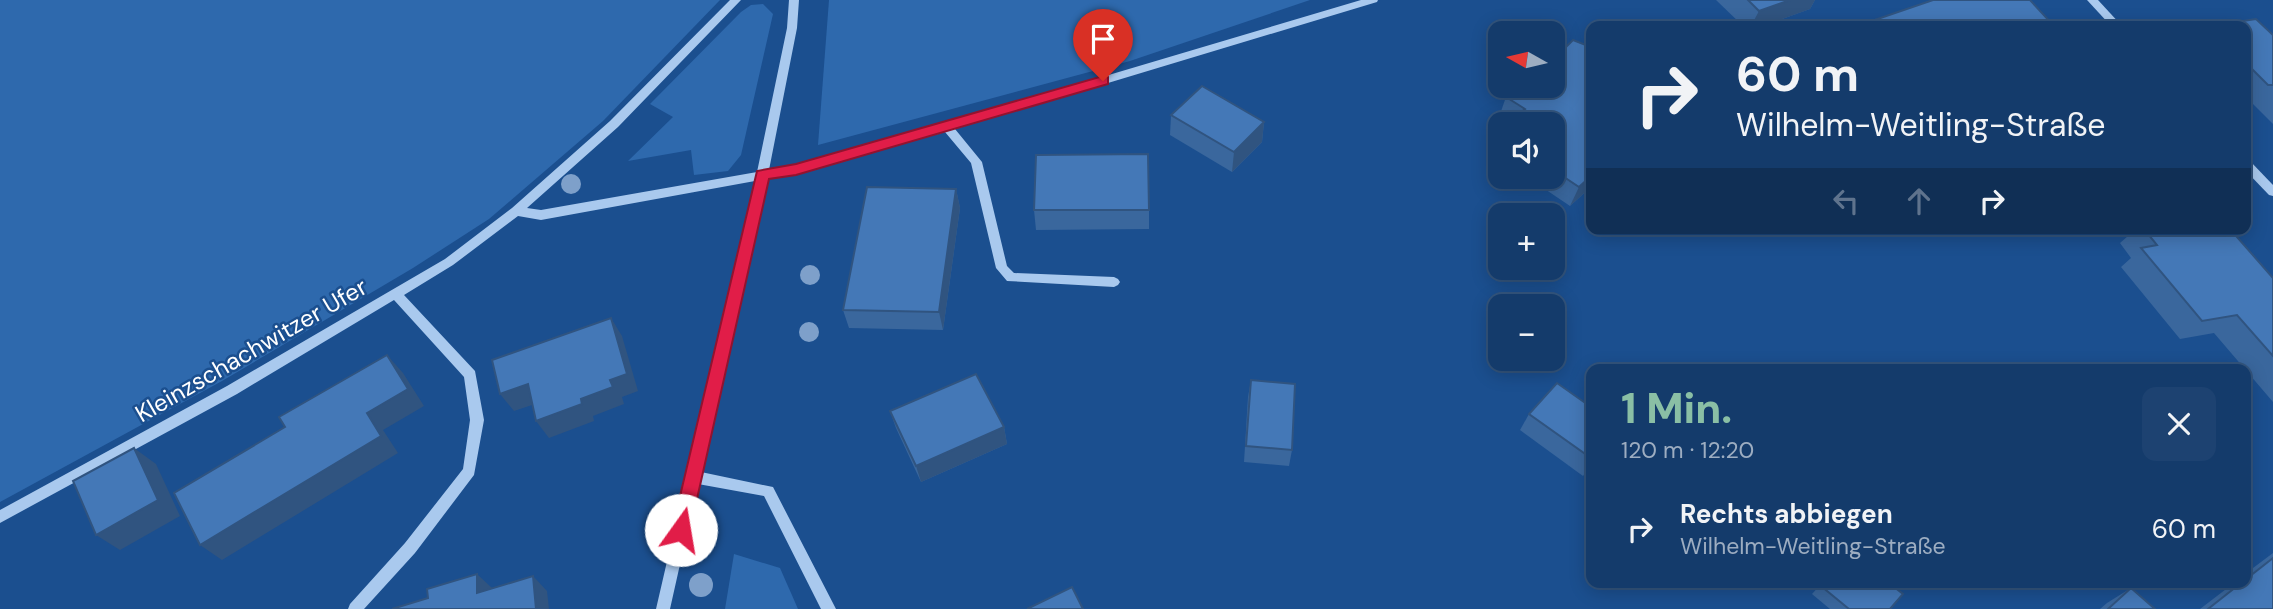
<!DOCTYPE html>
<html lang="de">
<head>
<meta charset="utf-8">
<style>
	body { margin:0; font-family:"DM Sans",sans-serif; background:#1d4271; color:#f1f3f6; height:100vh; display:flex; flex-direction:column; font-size:26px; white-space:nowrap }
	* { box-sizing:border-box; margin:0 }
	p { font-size:23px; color:#9dadc1 }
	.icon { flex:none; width:38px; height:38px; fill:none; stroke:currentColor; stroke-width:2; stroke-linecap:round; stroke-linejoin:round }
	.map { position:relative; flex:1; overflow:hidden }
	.side { position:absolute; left:1586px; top:364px; width:665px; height:224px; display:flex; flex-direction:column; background:#143b6b; border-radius:14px; box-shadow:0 4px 18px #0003,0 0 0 2px #33557e }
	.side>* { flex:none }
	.hud { position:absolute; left:1586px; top:21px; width:665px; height:214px; border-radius:14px; box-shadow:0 4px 18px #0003,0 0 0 2px #33557e; background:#143b6b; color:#f1f3f6; overflow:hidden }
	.needle { width:46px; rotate:278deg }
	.controls { position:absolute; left:1488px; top:21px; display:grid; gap:14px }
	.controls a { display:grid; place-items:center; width:77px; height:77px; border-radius:14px; background:#143b6b; box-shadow:0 4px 18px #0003,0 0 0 2px #33557e; font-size:35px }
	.pin { position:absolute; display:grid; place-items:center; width:60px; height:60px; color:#fff; margin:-72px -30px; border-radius:50% 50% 50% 0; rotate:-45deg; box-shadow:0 0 7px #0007 }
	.pin .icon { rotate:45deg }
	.me { position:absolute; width:77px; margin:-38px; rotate:13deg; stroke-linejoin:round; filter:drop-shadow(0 0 5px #0008) }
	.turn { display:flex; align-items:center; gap:24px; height:147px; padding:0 35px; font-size:32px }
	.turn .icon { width:91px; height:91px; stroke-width:2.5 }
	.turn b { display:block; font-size:49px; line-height:60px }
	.lanes { display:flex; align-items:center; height:66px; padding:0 35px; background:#0003; justify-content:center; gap:35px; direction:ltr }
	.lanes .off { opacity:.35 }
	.round { display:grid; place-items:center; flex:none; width:74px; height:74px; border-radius:14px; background:#1d4271 }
	.head { display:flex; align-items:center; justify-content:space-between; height:119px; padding:0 35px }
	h1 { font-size:42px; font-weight:800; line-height:52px; color:#8abfa5 }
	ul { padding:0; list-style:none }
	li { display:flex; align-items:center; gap:21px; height:91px; padding:0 35px }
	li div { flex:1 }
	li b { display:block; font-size:26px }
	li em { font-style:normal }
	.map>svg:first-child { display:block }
	.green { fill:#2e69ad }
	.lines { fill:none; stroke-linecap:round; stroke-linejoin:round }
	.minor { fill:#a9c9ee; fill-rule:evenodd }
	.tree { fill:#7ea0ca }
	.wall { fill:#3a679d }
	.shaded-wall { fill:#305480 }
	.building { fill:#4478b7; stroke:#305480; stroke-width:2 }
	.route { fill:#e11d48; stroke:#92132f; stroke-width:2 }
	.labels { text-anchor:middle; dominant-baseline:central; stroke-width:5; stroke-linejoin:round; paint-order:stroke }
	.street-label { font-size:24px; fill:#fff; stroke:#1b4f8f }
</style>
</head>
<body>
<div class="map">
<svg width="2273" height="609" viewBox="0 0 2273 609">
	<rect width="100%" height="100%" fill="#1b4f8f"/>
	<g class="green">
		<path d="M0,0H720L603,121L489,219L413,268L222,381L0,502Z"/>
		<path d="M829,0H1310L1130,61L818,145Z"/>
		<path d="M763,4L773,14L741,155L728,171L694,175L691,150L628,161L673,117L650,104L741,12L751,5Z"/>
		<path d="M734,554L780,568L798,609H725Z"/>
	</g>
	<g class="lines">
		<g class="minor">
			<path d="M730,0H741L618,127L527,208L541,210L757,172L787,28L789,0H799L797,28L769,170L796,165L947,123L1361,0H1378L1377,2L955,129L982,162L1007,266L1014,273L1114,277L1118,279L1120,282L1118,285L1114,287L1007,281L996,268L971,163L945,132L796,173L767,179L701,472L773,487L836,609H821L764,496L698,484L670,609H656L755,181L541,220L518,216L453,265L404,295L475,371L484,420L474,475L415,553L364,609H348L350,604L405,543L463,469L470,420L464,377L394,300L237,394L0,523V510L227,386L445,259L512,208L610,121Z"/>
			<path d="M2087,0H2098L2122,26H2111Z"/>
			<path d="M2245,159L2249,160L2273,185V196L2269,195L2245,170Z"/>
		</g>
	</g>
	<g class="tree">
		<circle cx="571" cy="184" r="10"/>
		<circle cx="810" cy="275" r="10"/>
		<circle cx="809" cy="332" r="10"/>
		<circle cx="701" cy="585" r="12"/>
	</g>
	<g class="wall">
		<path d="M1716,0H1815L1810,9L1763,26H1743Z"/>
		<path d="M2256,19L2273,35V124L2253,104L2248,105L2245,102V26H2208Z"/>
		<path d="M1591,47V187L1570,206L1527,177H1552V124L1508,123L1499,117L1506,97L1507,96L1499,89L1500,85L1552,86L1565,48Z"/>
		<path d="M1171,115L1264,122L1262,142L1232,172L1170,135Z"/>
		<path d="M1500,130V159L1490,152L1497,133Z"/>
		<path d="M956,189L960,208L943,330L849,328L843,310Z"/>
		<path d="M1034,210H1149V229L1036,230Z"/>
		<path d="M2122,229H2230L2273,278V402L2214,333L2180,339L2121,267L2131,258L2120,243L2128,236Z"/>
		<path d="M1251,380L1292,450L1289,466L1244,462L1248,397Z"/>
		<path d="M1591,407V466L1583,476L1520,430L1529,414Z"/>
		<path d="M890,411L1004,427L1007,444L921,482L896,428Z"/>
		<path d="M2273,553V609H2200L2234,583H2245V574Z"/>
		<path d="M1822,583H1889L1890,609H1830L1812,594Z"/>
		<path d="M2131,588L2155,609H2100L2107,603Z"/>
	</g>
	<g class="shaded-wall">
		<path d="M1790,0H1815L1810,9L1763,26H1751L1759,11Z"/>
		<path d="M1264,122L1262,142L1232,172L1234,152Z"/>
		<path d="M1591,176V187L1570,206L1579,187Z"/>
		<path d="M956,189L960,208L943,330L939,312Z"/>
		<path d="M611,318L622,336L638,391L622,397L624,404L593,416L594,421L549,438L536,421L610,380Z"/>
		<path d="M387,355L403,373L424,406L383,430L398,453L222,560L200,545L367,413Z"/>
		<path d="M528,384L541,402L514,411L500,394Z"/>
		<path d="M1004,427L1007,444L921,482L916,466Z"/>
		<path d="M134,448L156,464L180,516L120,550L96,535Z"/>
		<path d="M477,574L492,588L493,607L477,593Z"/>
		<path d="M533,576L547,591L549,609H536Z"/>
	</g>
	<g class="building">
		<path d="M1748,0H1790L1759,11Z"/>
		<path d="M1933,0H2030L2054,26H1857Z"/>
		<path d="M2256,19L2273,35V85H2268L2245,62V26H2209Z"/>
		<path d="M1573,40L1591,47V176L1579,187L1552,169V124H1507L1525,109L1506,97L1519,86H1552V41L1565,48Z"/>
		<path d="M1202,86L1264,122L1234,152L1171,115Z"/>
		<path d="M1148,154L1149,210H1034L1036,155Z"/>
		<path d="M867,187L956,189L939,312L843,310Z"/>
		<path d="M2144,229H2230L2273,278V356L2237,315L2202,321L2141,248L2157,245Z"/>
		<path d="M611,318L627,374L610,380L613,387L581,399L582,404L536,421L528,384L500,394L492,360Z"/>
		<path d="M387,355L408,389L367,413L381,436L200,545L174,493L285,427L279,417Z"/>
		<path d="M976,374L1004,427L916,466L890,411Z"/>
		<path d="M1251,380L1295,384L1292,450L1246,446Z"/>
		<path d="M1557,383L1591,407V458L1529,414Z"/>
		<path d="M134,448L158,500L96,535L73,481Z"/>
		<path d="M2273,558V609H2208L2241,583H2245V580Z"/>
		<path d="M477,574V593L533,576L536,609H392L428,598L427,589Z"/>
		<path d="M1823,583H1889L1903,594L1890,609H1849L1821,586Z"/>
		<path d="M1072,587L1083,609H1027Z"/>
		<path d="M2131,588L2155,609H2108Z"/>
	</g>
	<path class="route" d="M1103,76L1108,77V84L796,175L769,179L690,530L687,536L681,538L674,536L672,530L757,171L796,164Z"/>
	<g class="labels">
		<g class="street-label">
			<text transform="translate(251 350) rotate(-30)">Kleinzschachwitzer Ufer</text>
		</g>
	</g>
</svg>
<div class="controls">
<a><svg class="needle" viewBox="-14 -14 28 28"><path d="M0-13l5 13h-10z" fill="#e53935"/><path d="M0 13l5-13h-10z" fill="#9dadc1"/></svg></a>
<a><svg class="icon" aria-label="sound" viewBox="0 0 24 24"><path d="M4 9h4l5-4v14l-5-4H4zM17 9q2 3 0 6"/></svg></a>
<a>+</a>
<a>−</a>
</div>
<div class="pin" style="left:1103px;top:81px;background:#d93025"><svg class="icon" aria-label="arrive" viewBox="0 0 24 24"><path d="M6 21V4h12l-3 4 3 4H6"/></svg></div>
<svg class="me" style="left:681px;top:530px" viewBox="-20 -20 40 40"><circle r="19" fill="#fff"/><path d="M0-13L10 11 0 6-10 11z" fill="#e11d48"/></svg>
<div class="hud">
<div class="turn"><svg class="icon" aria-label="right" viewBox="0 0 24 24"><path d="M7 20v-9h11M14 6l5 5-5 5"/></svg><div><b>60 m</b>Wilhelm-Weitling-Straße</div></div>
<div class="lanes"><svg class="icon off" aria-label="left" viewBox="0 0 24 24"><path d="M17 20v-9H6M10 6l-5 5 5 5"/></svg><svg class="icon off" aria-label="ahead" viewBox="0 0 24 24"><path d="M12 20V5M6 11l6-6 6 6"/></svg><svg class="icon" aria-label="right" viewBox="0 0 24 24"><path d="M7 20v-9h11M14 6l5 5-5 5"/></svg></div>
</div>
<section class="side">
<div class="head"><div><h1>1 Min.</h1><p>120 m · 12:20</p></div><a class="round"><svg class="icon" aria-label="close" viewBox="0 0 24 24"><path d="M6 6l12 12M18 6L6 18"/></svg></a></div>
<ul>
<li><svg class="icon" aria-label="right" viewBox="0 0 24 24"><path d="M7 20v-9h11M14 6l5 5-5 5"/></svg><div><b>Rechts abbiegen</b><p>Wilhelm-Weitling-Straße</p></div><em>60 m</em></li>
</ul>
</section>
</div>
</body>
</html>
